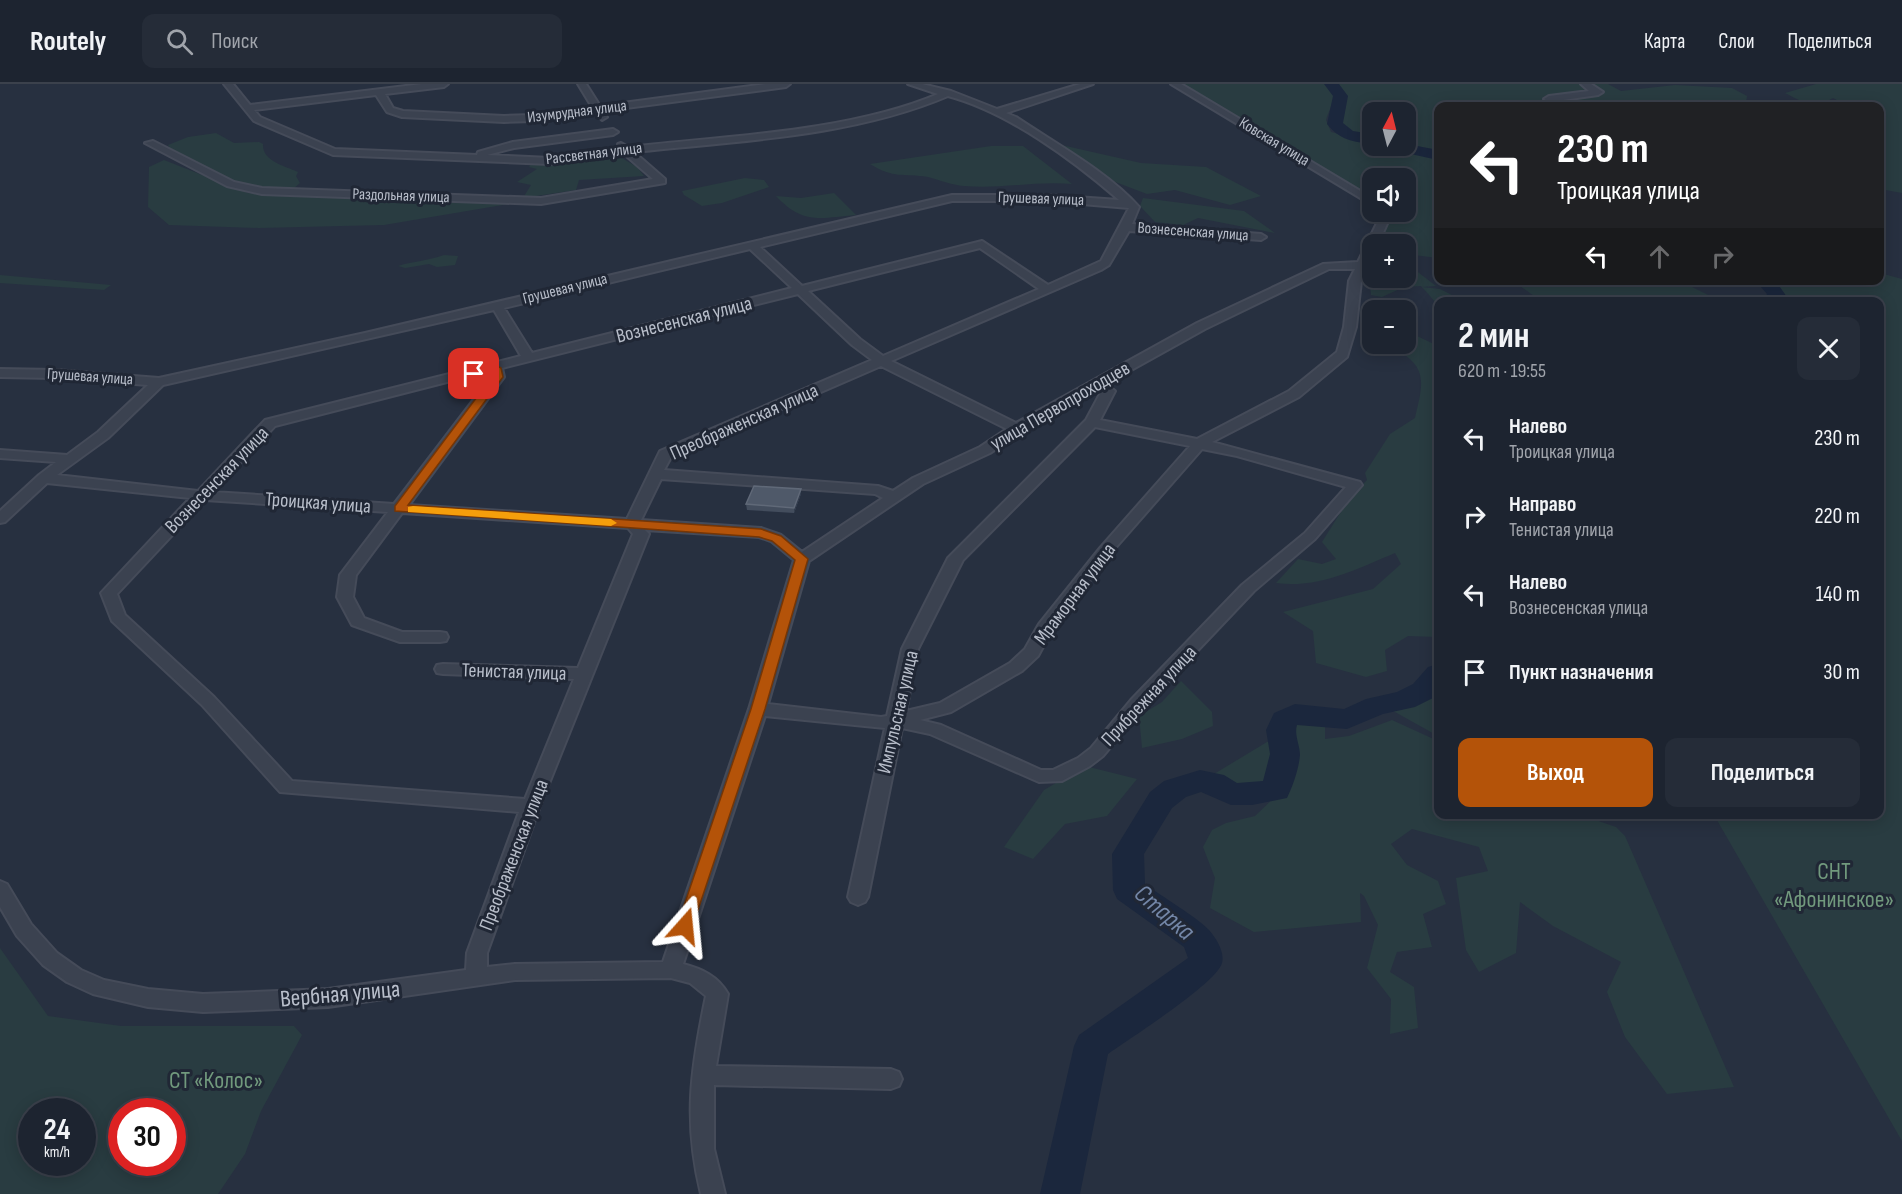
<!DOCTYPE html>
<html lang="ru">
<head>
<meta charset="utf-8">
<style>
	body { margin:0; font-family:"Sofia Sans Condensed",sans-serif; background:#252c38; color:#f1f3f6; height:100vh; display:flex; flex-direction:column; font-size:22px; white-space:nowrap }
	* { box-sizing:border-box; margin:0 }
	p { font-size:20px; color:#a0a4ab }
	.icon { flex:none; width:33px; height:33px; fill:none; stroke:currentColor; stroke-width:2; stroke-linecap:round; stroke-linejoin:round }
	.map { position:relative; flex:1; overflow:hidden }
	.side { position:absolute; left:1434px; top:213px; width:450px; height:522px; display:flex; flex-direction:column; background:#1d2430; border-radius:12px; box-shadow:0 3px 15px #0003,0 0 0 2px #3b414c }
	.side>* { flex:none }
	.top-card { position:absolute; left:1434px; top:18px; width:450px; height:183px; border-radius:12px; box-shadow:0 3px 15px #0003,0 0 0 2px #3b414c; background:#202124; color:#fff; overflow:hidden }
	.needle { width:39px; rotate:7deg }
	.fabs { position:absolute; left:1362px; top:18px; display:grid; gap:12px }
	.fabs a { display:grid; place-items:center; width:54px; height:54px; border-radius:12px; background:#1d2430; box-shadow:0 3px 15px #0003,0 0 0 2px #3b414c; font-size:30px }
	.speed { position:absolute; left:18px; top:1014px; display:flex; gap:12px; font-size:30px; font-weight:700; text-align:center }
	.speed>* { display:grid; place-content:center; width:78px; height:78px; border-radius:50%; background:#1d2430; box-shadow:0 3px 15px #0003,0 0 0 2px #3b414c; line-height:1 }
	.speed small { font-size:15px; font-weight:400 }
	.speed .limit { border:9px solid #d22; background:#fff; color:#111 }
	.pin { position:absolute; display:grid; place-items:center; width:51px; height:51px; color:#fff; margin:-26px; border-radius:12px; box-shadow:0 3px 9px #0006 }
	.me { position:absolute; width:66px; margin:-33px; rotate:18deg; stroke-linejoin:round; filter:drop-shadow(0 0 4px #0008) }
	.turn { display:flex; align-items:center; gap:21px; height:126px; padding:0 24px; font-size:27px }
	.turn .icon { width:78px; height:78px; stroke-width:2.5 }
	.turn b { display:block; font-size:42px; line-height:51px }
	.lanes { display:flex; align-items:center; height:57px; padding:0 24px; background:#0003; justify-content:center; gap:30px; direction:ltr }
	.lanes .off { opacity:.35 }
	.round { display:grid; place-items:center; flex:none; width:63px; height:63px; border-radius:12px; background:#252c38 }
	.summary { display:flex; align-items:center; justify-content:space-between; height:102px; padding:0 24px }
	h1 { font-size:36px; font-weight:700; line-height:45px }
	.primary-button { display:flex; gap:12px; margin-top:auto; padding:12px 24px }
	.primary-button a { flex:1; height:69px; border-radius:12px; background:#b45309; color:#fff; font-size:24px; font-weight:700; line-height:69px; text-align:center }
	.primary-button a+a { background:#252c38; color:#f1f3f6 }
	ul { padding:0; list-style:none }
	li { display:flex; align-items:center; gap:18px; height:78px; padding:0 24px }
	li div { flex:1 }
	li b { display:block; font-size:22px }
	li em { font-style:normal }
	header { display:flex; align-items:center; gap:36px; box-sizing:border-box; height:84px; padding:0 30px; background:#1d2430; border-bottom:2px solid #3b414c }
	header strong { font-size:28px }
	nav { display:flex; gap:33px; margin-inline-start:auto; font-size:21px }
	.search { width:420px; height:54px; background:#252c38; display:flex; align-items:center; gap:15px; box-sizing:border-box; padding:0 21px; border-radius:12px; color:#a0a4ab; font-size:22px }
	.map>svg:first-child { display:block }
	.green { fill:#293c41; fill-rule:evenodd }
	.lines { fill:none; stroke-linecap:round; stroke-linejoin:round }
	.river { fill:#1b273d; fill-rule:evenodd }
	.minor-casing { stroke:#454b59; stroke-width:4 }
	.minor { fill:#3b4250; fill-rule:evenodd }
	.wall { fill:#434d5d }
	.shaded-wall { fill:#323c4d }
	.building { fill:#4f5969; stroke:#606978; stroke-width:1.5 }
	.route { fill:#b45309; stroke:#753606; stroke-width:1.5 }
	.slow { fill:#f59e0b }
	.labels { text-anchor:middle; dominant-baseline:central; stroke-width:6; stroke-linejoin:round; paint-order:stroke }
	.far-street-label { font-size:16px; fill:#b8beca; stroke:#202735 }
	.street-label { font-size:20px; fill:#b8beca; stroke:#202735 }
	.near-park-label { font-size:24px; fill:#71997d; stroke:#202735 }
	.near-street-label { font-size:24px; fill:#b8beca; stroke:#202735 }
	.near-water-label { font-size:26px; font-style:italic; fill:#7386a7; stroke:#202735 }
</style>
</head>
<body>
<header>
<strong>Routely</strong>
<div class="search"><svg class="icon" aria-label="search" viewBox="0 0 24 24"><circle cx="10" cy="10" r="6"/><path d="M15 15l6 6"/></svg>Поиск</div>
<nav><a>Карта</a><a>Слои</a><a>Поделиться</a></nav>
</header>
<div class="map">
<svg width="1902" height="1110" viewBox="0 0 1902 1110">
	<rect width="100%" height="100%" fill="#273040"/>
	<g class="green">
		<path d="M1178,0H1329C1340,8 1329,25 1326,36L1331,48L1372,58V62H1388L1438,73V174L1406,170V160H1377L1388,134L1384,128H1406V94H1372V115Z"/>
		<path d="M1331,0H1608L1621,7L1675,1L1732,4L1747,12L1746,18L1765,22H1438V66L1406,60V28H1372V55C1357,53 1345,54 1335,40L1341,12Z"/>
		<path d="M1816,0H1902V109L1880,105V22H1844L1847,21L1833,14C1813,26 1805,19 1785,9Z"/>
		<path d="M216,49L234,59L259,58L263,60C262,77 284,82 298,88L296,92L300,99L293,105L242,102L172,68L168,61L188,53Z"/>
		<path d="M1057,60L1141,79L1206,83L1261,112L1230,121L1175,106L1147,110L1110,96Z"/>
		<path d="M991,62H1023L1072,100C1036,97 1001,105 964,102C951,101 940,96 928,93C903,89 894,95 870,80Z"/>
		<path d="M615,70L637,83L644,92L579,96L576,106L523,114L531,101L517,98L537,85L529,83L532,79Z"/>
		<path d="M164,76L248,109L515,119L384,141L259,144L169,141L148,123L149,83Z"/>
		<path d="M745,94L764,96L769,103L722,119L702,122L684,111L682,107Z"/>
		<path d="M834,109L856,131C820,134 803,141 776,112L801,114Z"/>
		<path d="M1143,114L1244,127L1275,149L1198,134L1183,141L1155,138L1140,122Z"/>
		<path d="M444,171L458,172L455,181L437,183L429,180L405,184L398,182C414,177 427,177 444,171Z"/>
		<path d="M1372,174V194H1406V179L1436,202L1422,203L1440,205L1464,217L1438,218V221L1421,202L1404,203L1382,213L1371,211L1368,180Z"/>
		<path d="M1880,189L1902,195V1057L1714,731L1880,730V218L1787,217L1771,197L1880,196Z"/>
		<path d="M0,191L111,201L104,206L0,199Z"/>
		<path d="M1513,197H1685L1684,199L1720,217H1541Z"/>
		<path d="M1417,252L1438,262V553L1408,552L1385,566L1387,587L1366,593L1316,579L1313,547L1283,528L1373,505L1401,480L1395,469C1357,485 1318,505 1276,499L1298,475L1322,480L1336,475L1322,458L1349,415L1367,396L1365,389L1390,350L1415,334C1421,306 1430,285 1400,268Z"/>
		<path d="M1181,597L1212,628L1213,642L1182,655L1142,664L1139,632L1162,618Z"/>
		<path d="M1438,597V652L1386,623L1427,611Z"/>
		<path d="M1296,633L1325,634V655L1349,652L1392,636L1438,657V730L1581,731L1616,743L1625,752L1734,1003L1667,1010L1625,953L1607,908L1621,878L1553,842L1520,818L1516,869L1479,888L1466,866L1456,794L1488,787L1479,763L1412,745L1391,760L1407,781L1438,797L1446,820L1423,830L1432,863L1397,868L1390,888L1414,903L1418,944L1390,950L1391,915L1367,884L1378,841L1364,812L1360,809L1361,838L1254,848L1210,824L1215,794L1203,763L1212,746L1226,739L1255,732L1280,708L1292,666L1284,647L1287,638Z"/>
		<path d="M1277,656L1283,670L1274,705L1231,708L1209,693L1267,658Z"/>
		<path d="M1085,682L1137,695L1107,732L1065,740L1033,775L1004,763L1044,706Z"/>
		<path d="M0,864L48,932L121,942H294L302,951L261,1027L245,1070L218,1110H0ZM32,1028H82V1078H32ZM122,1028H172V1078H122Z"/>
	</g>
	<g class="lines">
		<g class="river">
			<path d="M1324,0H1339L1348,12L1343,39L1353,47L1372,50V60C1354,58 1339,56 1327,40L1333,12Z"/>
			<path d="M1406,60L1438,66V76L1388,65L1386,62H1406Z"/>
			<path d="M1755,196H1775L1787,213L1783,218H1763L1767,210Z"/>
			<path d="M1438,580V607L1433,614L1415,623L1383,630L1347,645L1297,641C1294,651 1300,661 1300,671C1299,684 1293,702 1287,714L1252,721H1231L1201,708L1186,713L1172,724L1144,770L1145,800C1161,812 1197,833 1209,846C1216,854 1225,868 1222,879C1217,899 1129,955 1108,970L1080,1110H1040L1074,962L1079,951L1188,874L1184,863L1117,815L1113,806L1112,770L1150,708L1164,697L1200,686L1224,691L1237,699L1263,697L1270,670L1266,646L1274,629L1295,620L1344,625L1366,615L1397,608L1413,600L1428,583Z"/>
		</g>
		<defs>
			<g id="minor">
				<path d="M224,0H233L250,21L422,0H448L444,3L385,10L393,24L403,27L504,32L533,31L592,23L578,0H586L600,22L766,0H790L786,3L603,27L607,33L602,36L595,28L533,37L504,38L402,33L387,28L376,11L254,26L260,33L335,65L477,71L478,68L513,58L613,45L618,48L613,51L514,64L487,71L550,74L618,64V60L621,59L628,63C726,52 848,48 938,10L908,0H922L951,7L997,25L1080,0H1093L1006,29L1016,33C1056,60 1108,88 1139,123L1132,140L1261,150L1266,153L1261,156L1129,147L1109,181L1101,186L891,277L1016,339L1197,239L1323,180L1358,178L1380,133L1376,128H1386L1390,133L1378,160H1372V172L1361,197L1356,243L1347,273L1299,313L1212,358L1360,398L1362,401L1315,455L1254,507L1143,624L1103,672L1090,682L1062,697L1039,698L930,650L902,644L868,813L865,818L858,821L851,818L848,813L885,644L765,632L683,880C702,885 718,892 728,910L716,982L891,985L899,988L902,995L899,1002L891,1005L714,1001V1065L725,1110H701C683,1037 691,984 706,912L690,899L671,894L515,896L328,923L203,928L148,923L93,910L67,898L43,881L17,852L0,823V797L7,800L31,840L57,869L81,886L104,896L148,905L203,910L328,905L466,886L467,869L519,728L280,708L202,621L112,537L101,509L190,414L47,399L5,438L0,439V427L39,391L56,378L0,374V366L67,371L98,348L148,301L55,294L0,293V285L55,286L159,294L365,249L952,111H1047L1119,116C1073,76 1008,28 948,12C852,53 737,57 634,68L665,95V99L541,120L262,110L227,102L145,59L153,57L234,98L262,104L541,114L653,95L623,69L550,80L333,71L254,37ZM952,117H1047L1129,124L1101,177L1048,201L982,157L802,202L760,163ZM980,164L1039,205L883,272L860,255L808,207ZM750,165L792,204L532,269L504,224ZM1329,185H1355L1349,197L1344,243L1337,268L1289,307L1197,355L1100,336L1115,307L1106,300L1205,245ZM798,210L852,261L872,276L660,367L627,435L409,421L504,293L502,284ZM494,226L521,272L265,336L198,407L57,391L108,354L163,301ZM881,282L1007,345L980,363L913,394L893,407L878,402L664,386L671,373ZM490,287L491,293L394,420L213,408L275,342ZM1097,305L1101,308L1086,336L948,474L902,565L887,632L881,633L768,620L809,477L923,400L990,369L1022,347ZM1095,343L1190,362L1100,464L1039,540L1025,565L1010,579L940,619L906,627L918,565L963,476ZM1202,365L1237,372L1346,403L1305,449L1242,501L1131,616L1091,664L1078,674L1053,686H1041L941,641L920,636L951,628L1022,587L1038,572L1052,546L1110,470ZM661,395L875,410L883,414L802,468L781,451L761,444L641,436ZM205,416L388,428L340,491L337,513L352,541L400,558H440L446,557L448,553L446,549L440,548H402L364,534L353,513L356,491L402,429L628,444L633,450L578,584L443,580L437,581L435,585L437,589L443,590L574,595L525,715L292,697L214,613L125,531L117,510ZM645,446L759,453L771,457L794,476L749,625L663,878L515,880L487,883V869L540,722L649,450Z"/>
				<path d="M1171,0H1181L1372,114V121Z"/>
				<path d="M1581,0H1591L1603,8L1598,11L1549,18L1544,15L1549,12L1589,7Z"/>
			</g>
		</defs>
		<use href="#minor" class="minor-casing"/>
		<use href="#minor" class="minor"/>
	</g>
	<path class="wall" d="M801,405V410L794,429L747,426L746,420Z"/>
	<path class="shaded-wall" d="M801,405V410L794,429V424Z"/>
	<path class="building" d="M754,402L801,405L794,424L746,420Z"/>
	<path class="route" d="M496,281L501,284L503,293L408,421L761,445L781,452L808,475L765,625L691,847L685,849L679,847L677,842L751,625L795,476L772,457L759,453L395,427V422L492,293L491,288L474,293L468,290L470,287Z"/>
	<path class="slow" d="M413,422L611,435L617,439L611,442L408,428V423Z"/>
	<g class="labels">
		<g class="far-street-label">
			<text transform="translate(577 28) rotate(-7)">Изумрудная улица</text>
			<text transform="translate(1274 58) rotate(31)">Ковская улица</text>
			<text transform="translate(594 70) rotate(-7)">Рассветная улица</text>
			<text transform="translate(401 112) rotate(2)">Раздольная улица</text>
			<text transform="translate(1041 115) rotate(2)">Грушевая улица</text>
			<text transform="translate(1193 148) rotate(4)">Вознесенская улица</text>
			<text transform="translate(565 205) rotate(-14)">Грушевая улица</text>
			<text transform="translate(90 293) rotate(4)">Грушевая улица</text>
		</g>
		<g class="street-label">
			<text transform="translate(684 236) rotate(-14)">Вознесенская улица</text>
			<text transform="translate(1060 322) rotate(-30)">улица Первопроходцев</text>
			<text transform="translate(744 338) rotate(-24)">Преображенская улица</text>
			<text transform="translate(217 396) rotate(-46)">Вознесенская улица</text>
			<text transform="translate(318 419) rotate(4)">Троицкая улица</text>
			<text transform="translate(1075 510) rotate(-53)">Мраморная улица</text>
			<text transform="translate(514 588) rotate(2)">Тенистая улица</text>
			<text transform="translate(1149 612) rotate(-47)">Прибрежная улица</text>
			<text transform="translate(898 628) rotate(-77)">Импульсная улица</text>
			<text transform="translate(514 771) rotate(-69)">Преображенская улица</text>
		</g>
		<g class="near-park-label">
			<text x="1834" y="787">СНТ<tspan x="1834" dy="28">«Афонинское»</tspan></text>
			<text x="216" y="996">СТ «Колос»</text>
		</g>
		<g class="near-street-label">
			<text transform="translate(340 910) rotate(-5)">Вербная улица</text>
		</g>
		<g class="near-water-label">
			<text transform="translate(1164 829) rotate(41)">Старка</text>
		</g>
	</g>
</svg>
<div class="fabs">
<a><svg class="needle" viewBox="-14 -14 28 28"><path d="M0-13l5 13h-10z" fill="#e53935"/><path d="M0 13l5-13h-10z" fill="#a0a4ab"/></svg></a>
<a><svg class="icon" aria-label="sound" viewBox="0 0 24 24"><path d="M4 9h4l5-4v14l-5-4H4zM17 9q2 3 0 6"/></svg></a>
<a>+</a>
<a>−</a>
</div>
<div class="speed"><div>24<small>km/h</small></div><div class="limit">30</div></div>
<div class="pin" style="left:474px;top:290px;background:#d93025"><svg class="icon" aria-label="arrive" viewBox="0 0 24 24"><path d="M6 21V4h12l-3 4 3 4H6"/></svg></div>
<svg class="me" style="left:685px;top:842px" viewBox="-20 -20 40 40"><path d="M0-17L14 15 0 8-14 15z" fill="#b45309" stroke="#fff" stroke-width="4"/></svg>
<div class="top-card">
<div class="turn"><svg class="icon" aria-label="left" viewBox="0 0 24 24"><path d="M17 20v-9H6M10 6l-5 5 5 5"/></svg><div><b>230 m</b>Троицкая улица</div></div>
<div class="lanes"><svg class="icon" aria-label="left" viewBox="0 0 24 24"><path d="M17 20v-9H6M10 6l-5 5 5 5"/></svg><svg class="icon off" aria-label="ahead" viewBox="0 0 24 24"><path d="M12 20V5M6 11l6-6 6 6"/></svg><svg class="icon off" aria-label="right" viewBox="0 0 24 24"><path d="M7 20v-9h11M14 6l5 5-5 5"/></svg></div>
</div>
<section class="side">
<div class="summary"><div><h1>2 мин</h1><p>620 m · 19:55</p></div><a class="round"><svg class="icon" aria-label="close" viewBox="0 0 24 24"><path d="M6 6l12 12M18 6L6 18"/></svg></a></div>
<ul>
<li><svg class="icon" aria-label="left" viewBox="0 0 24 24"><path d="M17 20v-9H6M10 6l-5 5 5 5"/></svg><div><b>Налево</b><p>Троицкая улица</p></div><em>230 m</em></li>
<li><svg class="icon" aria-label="right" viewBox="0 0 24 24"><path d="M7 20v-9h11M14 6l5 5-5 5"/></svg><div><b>Направо</b><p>Тенистая улица</p></div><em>220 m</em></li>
<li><svg class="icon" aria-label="left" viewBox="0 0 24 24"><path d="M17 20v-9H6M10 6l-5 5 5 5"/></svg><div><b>Налево</b><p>Вознесенская улица</p></div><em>140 m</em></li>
<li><svg class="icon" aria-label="arrive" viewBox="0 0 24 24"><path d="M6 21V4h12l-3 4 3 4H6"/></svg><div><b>Пункт назначения</b></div><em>30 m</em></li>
</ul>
<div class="primary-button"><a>Выход</a><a>Поделиться</a></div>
</section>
</div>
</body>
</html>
